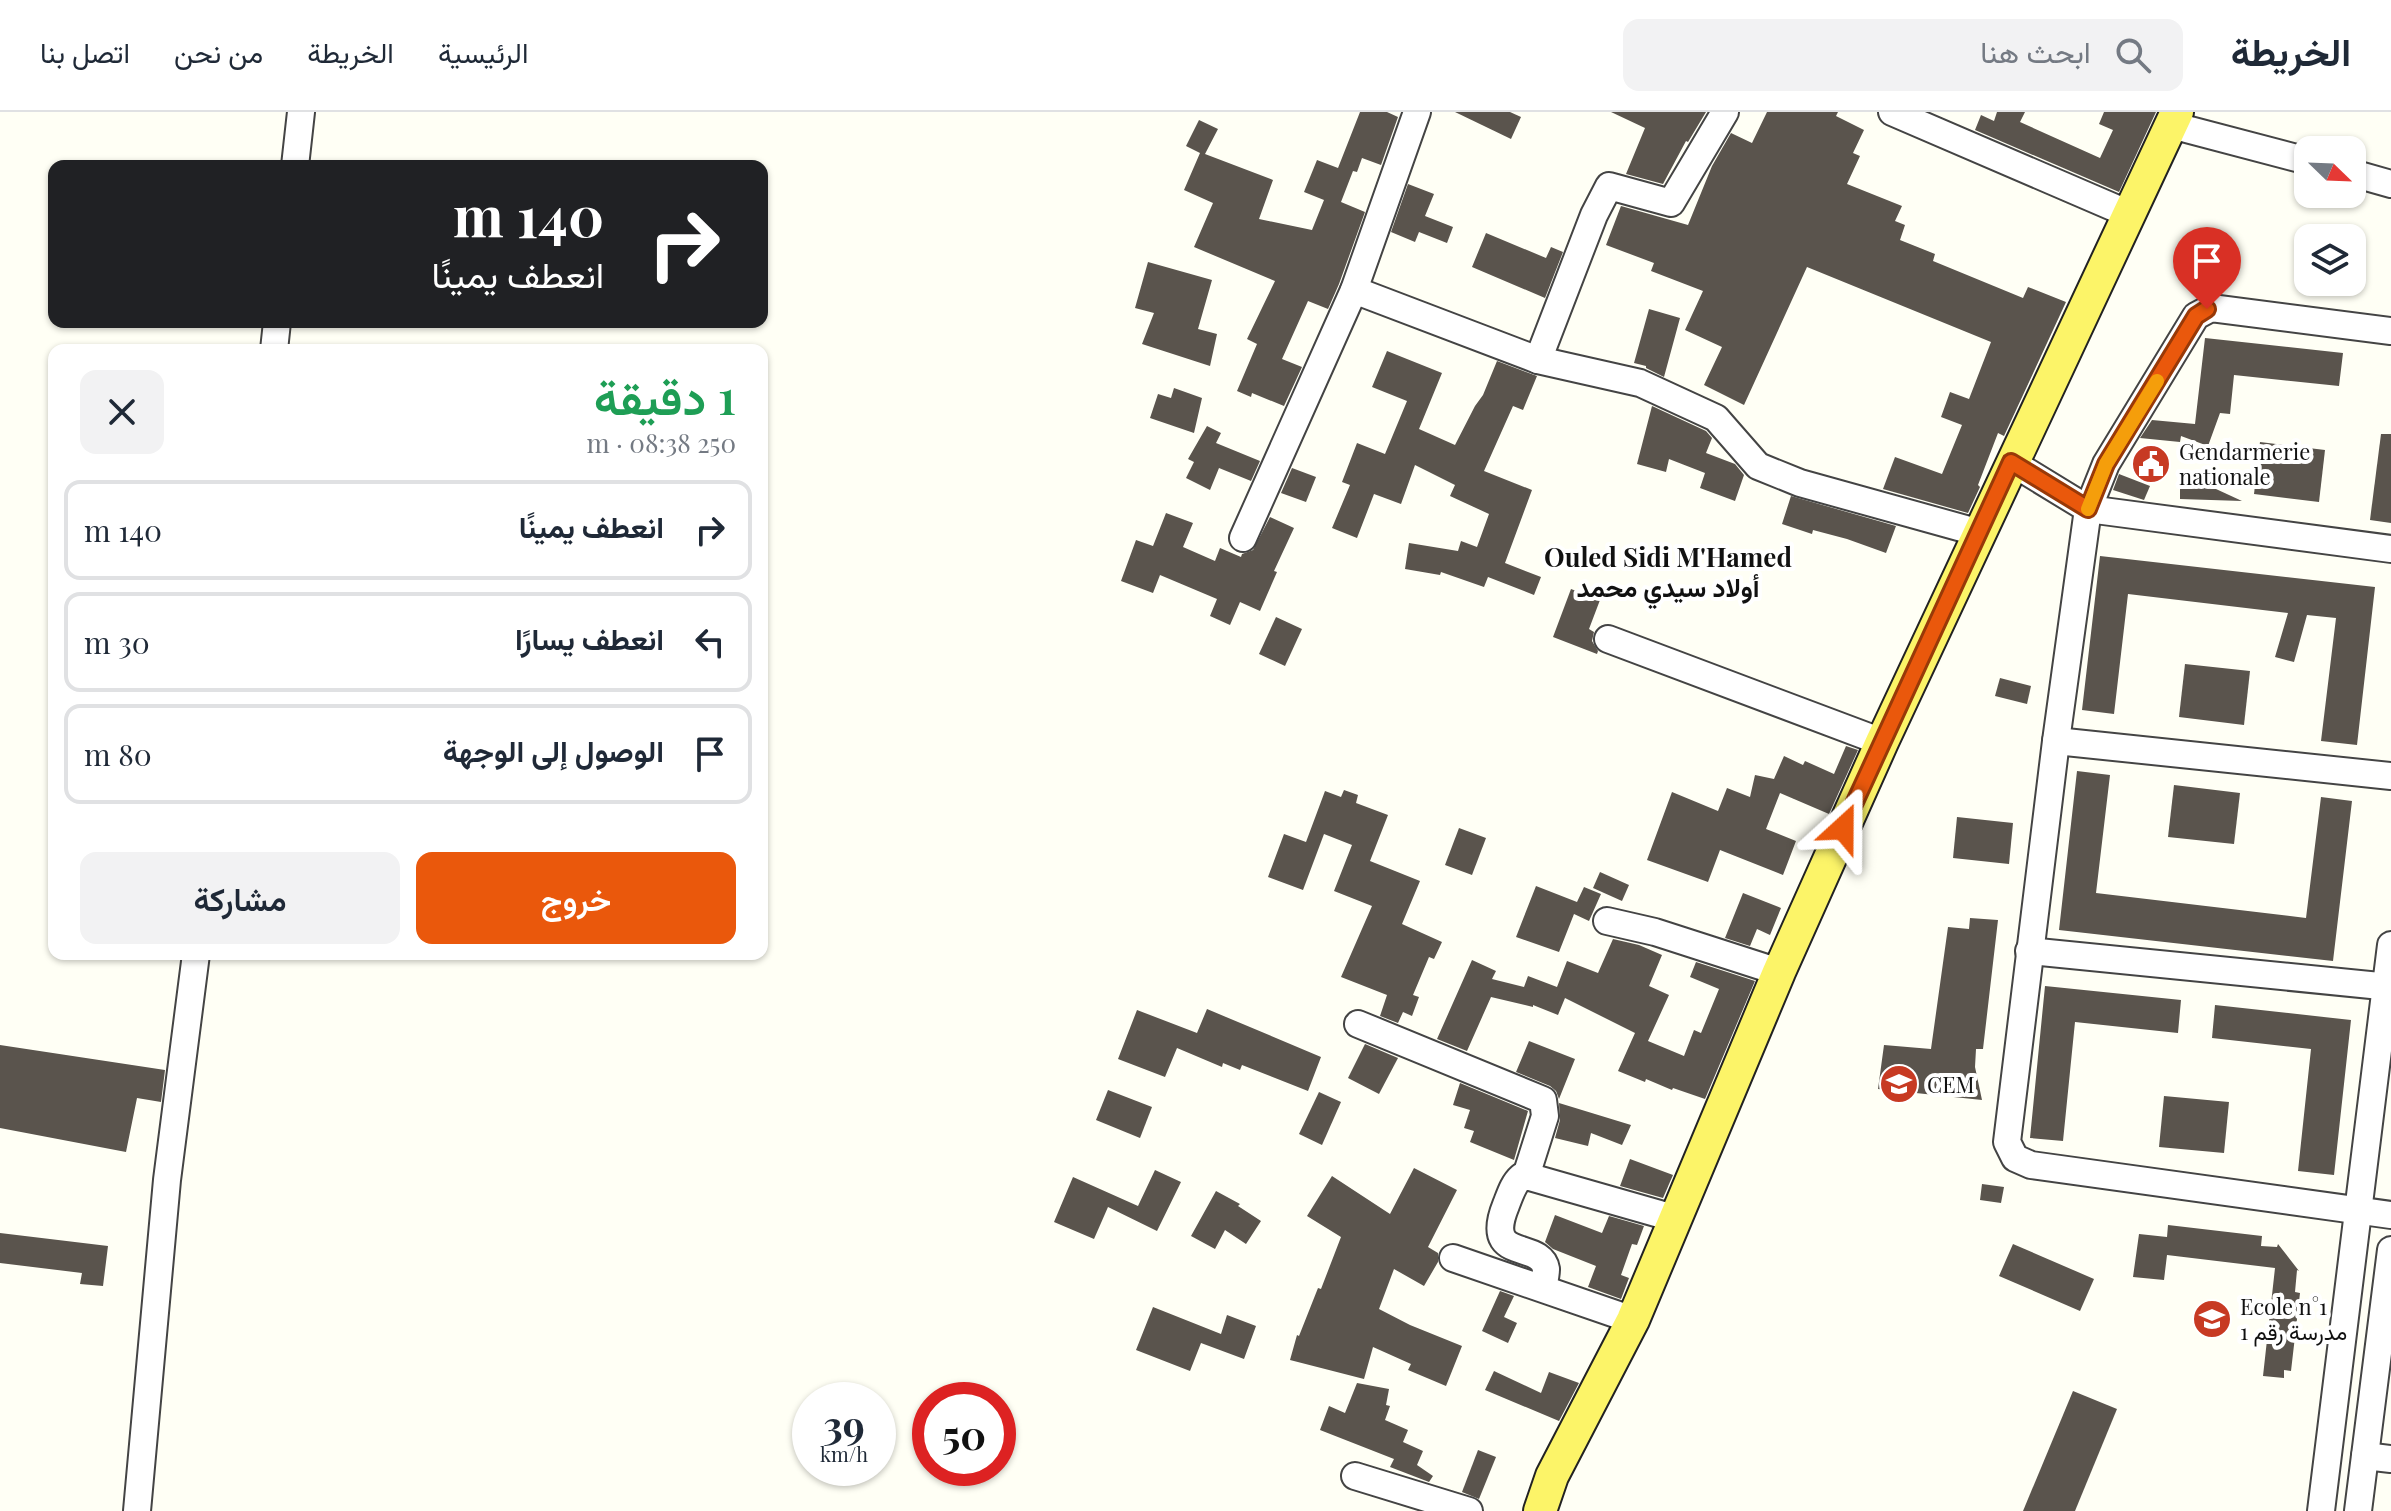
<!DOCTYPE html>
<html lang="ar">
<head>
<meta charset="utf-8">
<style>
	body { margin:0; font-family:"Playfair Display",Vazirmatn,serif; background:#f2f2f3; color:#1f2937; direction:rtl; height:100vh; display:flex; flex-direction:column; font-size:30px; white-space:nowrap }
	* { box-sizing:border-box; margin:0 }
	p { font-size:26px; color:#747a83 }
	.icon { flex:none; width:44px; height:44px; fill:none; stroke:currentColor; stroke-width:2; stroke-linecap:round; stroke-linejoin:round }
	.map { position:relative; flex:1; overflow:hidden; direction:ltr }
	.sheet { position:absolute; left:48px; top:232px; width:720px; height:616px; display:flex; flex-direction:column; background:#fff; border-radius:16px; box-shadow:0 2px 6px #0004; direction:rtl }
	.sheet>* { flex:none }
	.hud { position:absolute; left:48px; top:48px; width:720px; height:168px; border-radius:16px; box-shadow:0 2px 6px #0004; direction:rtl; background:#202124; color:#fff; overflow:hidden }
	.needle { width:52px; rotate:113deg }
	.fabs { position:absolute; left:2294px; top:24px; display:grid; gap:16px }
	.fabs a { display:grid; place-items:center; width:72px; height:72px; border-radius:16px; background:#fff; box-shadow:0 2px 6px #0004; font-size:40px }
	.speed { position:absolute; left:792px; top:1270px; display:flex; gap:16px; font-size:40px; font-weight:700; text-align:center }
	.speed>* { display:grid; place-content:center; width:104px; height:104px; border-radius:50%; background:#fff; box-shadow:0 2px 6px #0004; line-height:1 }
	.speed small { font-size:20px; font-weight:400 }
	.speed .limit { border:12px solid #d22; background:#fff; color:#111 }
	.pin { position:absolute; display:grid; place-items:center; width:68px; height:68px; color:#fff; margin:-82px -34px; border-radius:50% 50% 50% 0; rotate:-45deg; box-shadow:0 0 8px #0007 }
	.pin .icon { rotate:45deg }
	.me { position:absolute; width:88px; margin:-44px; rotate:24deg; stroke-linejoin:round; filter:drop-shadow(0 0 6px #0008) }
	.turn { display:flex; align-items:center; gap:28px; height:168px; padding:0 32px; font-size:36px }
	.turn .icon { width:104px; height:104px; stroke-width:2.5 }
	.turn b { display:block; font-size:56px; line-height:68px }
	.round { display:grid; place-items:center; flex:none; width:84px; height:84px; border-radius:16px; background:#f2f2f3 }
	.headline { display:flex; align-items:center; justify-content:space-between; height:136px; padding:0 32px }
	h1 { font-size:48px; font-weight:600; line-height:60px; color:#1e9e55 }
	.action { display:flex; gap:16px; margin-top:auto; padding:16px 32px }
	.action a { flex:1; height:92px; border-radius:16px; background:#ea580c; color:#fff; font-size:32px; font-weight:600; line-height:92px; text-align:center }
	.action a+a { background:#f2f2f3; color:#1f2937 }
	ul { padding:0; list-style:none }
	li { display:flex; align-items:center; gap:24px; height:100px; margin:0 16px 12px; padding:0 16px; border:4px solid #e0e1e3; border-radius:16px }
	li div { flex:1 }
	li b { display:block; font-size:30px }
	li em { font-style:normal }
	header { display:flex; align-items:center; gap:48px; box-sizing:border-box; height:112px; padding:0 40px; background:#fff; border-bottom:2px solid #e0e1e3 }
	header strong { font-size:38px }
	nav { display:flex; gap:44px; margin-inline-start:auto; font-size:28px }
	.search { width:560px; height:72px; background:#f2f2f3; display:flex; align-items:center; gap:20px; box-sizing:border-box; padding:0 28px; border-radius:16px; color:#747a83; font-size:30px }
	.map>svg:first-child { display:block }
	.building { fill:#5a544d }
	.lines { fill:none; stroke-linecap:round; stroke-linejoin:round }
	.minor-casing { stroke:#444; stroke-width:30 }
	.major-casing { stroke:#222; stroke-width:36 }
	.minor { stroke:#fff; stroke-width:26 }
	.major { stroke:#fcf468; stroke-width:32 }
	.route-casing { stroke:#983908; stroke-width:20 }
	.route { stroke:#ea580c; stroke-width:14 }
	.slow { stroke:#f59e0b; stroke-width:14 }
	.labels { text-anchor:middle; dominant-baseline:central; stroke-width:8; stroke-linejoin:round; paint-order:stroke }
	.poi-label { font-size:22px; fill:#111; stroke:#fff; text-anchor:start }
	.quarter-label { font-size:26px; font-weight:bold; fill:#111; stroke:#fff }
</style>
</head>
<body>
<header>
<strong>الخريطة</strong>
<div class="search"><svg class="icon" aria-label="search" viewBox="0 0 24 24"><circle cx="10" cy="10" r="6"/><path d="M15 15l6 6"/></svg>ابحث هنا</div>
<nav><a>الرئيسية</a><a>الخريطة</a><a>من نحن</a><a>اتصل بنا</a></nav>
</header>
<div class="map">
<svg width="2391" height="1399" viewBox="0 0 2391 1399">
	<rect width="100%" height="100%" fill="#fffff5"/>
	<g class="building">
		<path d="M1360,0H1387L1398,5L1381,53L1362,46L1357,60L1353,59L1341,90L1365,100L1339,172L1328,197L1308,189L1282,247L1302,255L1284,294L1252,281L1251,285L1237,279L1257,232L1247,227L1275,169L1194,135L1213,91L1184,78L1200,41L1186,34L1199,8L1218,17L1205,42L1273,68L1259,107L1312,118L1324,88L1304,80L1317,48L1338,56Z"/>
		<path d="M1455,0H1510L1521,5L1511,27Z"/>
		<path d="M1611,0H1706L1688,30L1686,29L1663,72L1626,62L1645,16Z"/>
		<path d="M1767,0H1838L1836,4L1864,18L1853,41L1860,44L1847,72L1902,94L1895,109L1905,113L1900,128L1935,142L1933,149L2023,186L2028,175L2066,190L2004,324L1998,321L1978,373L1980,375L1968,401L1883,377L1895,345L1942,362L1962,313L1941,305L1950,280L1969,287L1991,230L1807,155L1744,293L1704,273L1722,235L1685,218L1703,179L1651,159L1654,151L1606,133L1621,94L1688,113L1712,54L1731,21L1752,31Z"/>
		<path d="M1997,0H2025L2020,10L2100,46L2113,18L2099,12L2104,0H2156L2119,80L1975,18L1981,3L1994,9Z"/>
		<path d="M1408,72L1434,82L1425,104L1453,115L1447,131L1419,120L1415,130L1391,120Z"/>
		<path d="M1486,121L1546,146L1551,135L1563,140L1545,186L1472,155Z"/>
		<path d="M1148,150L1212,168L1198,217L1217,222L1210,254L1142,232L1154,201L1135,196Z"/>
		<path d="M1649,197L1680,206L1664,265L1646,256V254L1634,251Z"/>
		<path d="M2205,226L2343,241L2339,274L2234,263L2230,302L2220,301L2208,334L2181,324L2180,330L2140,326L2152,308L2195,312Z"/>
		<path d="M1387,239L1442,261L1419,317L1455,333L1475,294L1483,283L1497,249L1537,264L1523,298L1513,294L1484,359L1532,378L1505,451L1541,465L1534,483L1488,465L1484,475L1441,460L1440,463L1405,457L1409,431L1458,439L1461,429L1477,435L1489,402L1450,384L1455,373L1415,353L1401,392L1374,382L1357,426L1332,416L1350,373L1342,370L1357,331L1385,342L1407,289L1372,275Z"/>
		<path d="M1174,276L1202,286L1194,321L1150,306L1158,282L1171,286Z"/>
		<path d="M1652,294L1706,319L1712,326L1706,341L1735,352L1744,363L1735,389L1700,376L1705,361L1669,347L1666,360L1637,352Z"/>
		<path d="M1207,314L1221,321L1216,331L1260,349L1251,369L1219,356L1210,378L1186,366L1194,350L1188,347Z"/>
		<path d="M2381,322H2391V411L2370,408Z"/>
		<path d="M2260,330L2325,338L2319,390L2254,382Z"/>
		<path d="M1292,356L1316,365L1306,390L1281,381Z"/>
		<path d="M2119,362L2150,374L2144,388L2113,378Z"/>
		<path d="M2180,371H2203L2242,389L2180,387Z"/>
		<path d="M1791,384L1896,414L1886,441L1847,427L1813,418L1812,422L1782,412Z"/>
		<path d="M1166,401L1193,411L1183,435L1215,449L1220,436L1241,445L1242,442L1253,438L1270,405L1294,416L1274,459L1277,460L1260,499L1240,490L1230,513L1210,504L1217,487L1160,463L1153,481L1121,469L1136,428L1153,434Z"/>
		<path d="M2100,444L2375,475L2357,633L2321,629L2336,506L2307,503L2294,550L2275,545L2288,501L2128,482L2114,602L2082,598Z"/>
		<path d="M1571,477L1600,488L1589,517L1594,520L1592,529L1598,539L1597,542L1553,525Z"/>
		<path d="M1276,505L1302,517L1285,554L1259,542Z"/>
		<path d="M2185,552L2250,559L2244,613L2179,605Z"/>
		<path d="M2000,566L2031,574L2027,592L1995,584Z"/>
		<path d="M1846,634L1858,638L1829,702L1780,681L1766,717L1796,729L1783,763L1720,738L1708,770L1647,748L1672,680L1718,699L1727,676L1750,685L1755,663L1774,667L1784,644L1803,653L1805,649L1834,662Z"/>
		<path d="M2077,659L2110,663L2096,781L2306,806L2321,685L2352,689L2333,849L2059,818Z"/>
		<path d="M2174,673L2240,681L2234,732L2168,725Z"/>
		<path d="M1344,678L1358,683L1356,691L1388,703L1370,749L1420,769L1402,812L1442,830L1434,847L1429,845L1413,883L1419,885L1412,904L1403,900L1398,911L1380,904L1387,883L1341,865L1372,794L1334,779L1352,733L1324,722L1303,778L1268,765L1284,722L1306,730L1325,679L1341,685Z"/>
		<path d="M1957,705L2013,711L2009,752L1953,746Z"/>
		<path d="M1459,716L1486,726L1472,763L1445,753Z"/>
		<path d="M1600,760L1629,773L1622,789L1593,776Z"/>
		<path d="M1536,774L1577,790L1584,775L1601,782L1589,809L1574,802L1559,840L1516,825Z"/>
		<path d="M1743,781L1781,796L1770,823L1757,817L1750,834L1725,826Z"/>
		<path d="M1970,806L1998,808L1983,937H1976L1975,955L1982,988L1878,977L1884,933L1931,937L1948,815L1969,817Z"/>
		<path d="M1613,827L1639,833L1662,843L1649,874L1669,883L1648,929L1684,944L1694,918L1701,921L1719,877L1690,865L1696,850L1755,869L1705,987L1673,976L1672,978L1646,967L1645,970L1618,959L1635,921L1565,886L1558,903L1533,893V895L1491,885L1467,939L1437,927L1472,848L1496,859L1492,867L1524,875L1528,864L1557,875L1567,849L1598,861Z"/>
		<path d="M2045,874L2181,888L2178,921L2075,910L2063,1029L2030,1026Z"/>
		<path d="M2215,893L2351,908L2334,1063L2298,1059L2311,937L2212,926Z"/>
		<path d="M1207,897L1321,945L1308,979L1242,953L1240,958L1223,951L1222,955L1177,936L1165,965L1118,947L1137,898L1197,921Z"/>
		<path d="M1529,929L1575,947L1559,987L1556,979L1550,974L1516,960Z"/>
		<path d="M1365,932L1398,946L1379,982L1348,966Z"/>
		<path d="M0,933L165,958L161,990L137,986L126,1040L0,1016Z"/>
		<path d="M1460,971L1528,999L1514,1048L1470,1030L1474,1019L1464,1016L1470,998L1453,993Z"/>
		<path d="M1108,978L1152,995L1140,1026L1096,1008Z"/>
		<path d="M1319,980L1341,990L1322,1033L1299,1022Z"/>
		<path d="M2164,984L2229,990L2224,1041L2159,1035Z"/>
		<path d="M1559,991L1631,1013L1622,1033L1591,1021L1588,1034L1555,1026L1560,1008Z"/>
		<path d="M1630,1047L1673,1063L1663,1086L1620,1074Z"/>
		<path d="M1414,1056L1457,1078L1428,1135L1438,1141V1150L1424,1174L1394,1157L1379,1197L1410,1213L1462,1234L1446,1274L1408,1258L1411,1252L1373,1235L1364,1267L1290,1248L1297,1223L1299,1224L1318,1176L1321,1177L1341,1125L1307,1104L1332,1064L1390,1102Z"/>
		<path d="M1155,1058L1181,1070L1157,1119L1108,1095L1094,1127L1054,1110L1073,1065L1138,1094Z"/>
		<path d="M1982,1072L2004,1075L2001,1091L1980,1088Z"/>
		<path d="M1216,1079L1240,1092L1238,1094L1261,1109L1246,1132L1225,1118L1215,1137L1191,1124Z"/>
		<path d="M1555,1103L1602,1121L1609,1104L1644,1114L1637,1133L1632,1132L1621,1163L1629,1166L1621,1187L1588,1175L1596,1154L1553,1137L1545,1130Z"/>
		<path d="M2168,1113L2262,1124L2261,1134L2277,1135L2278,1132L2299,1159L2297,1158L2295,1180L2300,1181L2291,1259L2284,1258V1266L2263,1264L2275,1156L2167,1143L2164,1168L2133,1165L2139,1122L2167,1125Z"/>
		<path d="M0,1121L108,1134L103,1174L80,1172L82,1161L0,1151Z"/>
		<path d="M2013,1132L2094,1167L2080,1199L1999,1164Z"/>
		<path d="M1500,1179L1514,1184L1504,1205L1517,1211L1508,1231L1482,1219Z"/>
		<path d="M1153,1195L1221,1222L1227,1203L1256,1214L1244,1247L1201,1231L1190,1259L1136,1238Z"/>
		<path d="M1494,1259L1541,1281L1549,1260L1579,1271L1559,1309L1485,1278Z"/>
		<path d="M1357,1271L1389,1277L1386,1293L1390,1294L1385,1308L1408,1318L1403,1330L1423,1339L1417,1353L1433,1364L1429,1370L1390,1355L1394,1347L1320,1318L1329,1294L1345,1301Z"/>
		<path d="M2073,1279L2117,1297L2075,1399H2023Z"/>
		<path d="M1478,1338L1496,1345L1479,1387L1462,1380Z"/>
	</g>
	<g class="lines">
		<defs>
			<g id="minor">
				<path d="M1892,0L2129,102"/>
				<path d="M2171,13L2308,49"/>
				<path d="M295,54L301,0"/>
				<path d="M2352,61L2391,72"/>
				<path d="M1354,178L1538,248L1640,271L1716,306L1758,354L1800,371L1980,421"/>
				<path d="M2391,219L2211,196L2196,204L2106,352L2088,397L2056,629L2007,1030L2015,1046L2031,1053L2391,1103"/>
				<path d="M274,238L277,210"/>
				<path d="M1538,248L1594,103L1609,74L1671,91L1725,0"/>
				<path d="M2011,350L2088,397L2391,437"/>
				<path d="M1243,426L1354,178L1417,0"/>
				<path d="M1608,527L1882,630"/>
				<path d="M2056,629L2391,664"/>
				<path d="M1607,809L1655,820L1779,860"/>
				<path d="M2029,839L2391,875"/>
				<path d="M1358,912L1543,988L1545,1004L1526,1064"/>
				<path d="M1453,1146L1633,1208"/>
				<path d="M1543,1176C1544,1171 1546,1163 1546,1157C1541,1127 1482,1152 1506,1093C1510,1083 1513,1072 1521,1065H1530L1677,1107"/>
				<path d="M2365,1344L2391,1347"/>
				<path d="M1355,1364L1469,1399"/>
				<path d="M137,1399L167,1068L196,842"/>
				<path d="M2321,1399L2391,833"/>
				<path d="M2358,1399L2391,1138"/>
			</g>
			<path id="major" d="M1540,1399L1552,1364L1633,1208L1779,860L1882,630L2177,0"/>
		</defs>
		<use href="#minor" class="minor-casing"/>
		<use href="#major" class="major-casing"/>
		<use href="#minor" class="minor"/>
		<use href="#major" class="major"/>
	</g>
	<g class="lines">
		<defs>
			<path id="route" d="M1843,716L2011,350L2088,397L2106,352L2196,204L2207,197"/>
		</defs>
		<use href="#route" class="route-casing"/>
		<use href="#route" class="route"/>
		<path class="slow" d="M2088,397L2106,352L2157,269"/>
	</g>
	<defs>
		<symbol id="civic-disc" viewBox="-11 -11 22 22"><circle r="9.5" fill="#c73a23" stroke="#fff"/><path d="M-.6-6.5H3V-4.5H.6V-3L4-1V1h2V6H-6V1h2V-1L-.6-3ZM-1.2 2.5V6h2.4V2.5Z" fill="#fff"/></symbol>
		<symbol id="school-disc" viewBox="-11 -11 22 22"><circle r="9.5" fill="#c73a23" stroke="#fff"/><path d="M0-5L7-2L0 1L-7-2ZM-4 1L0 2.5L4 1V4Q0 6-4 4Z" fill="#fff"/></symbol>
	</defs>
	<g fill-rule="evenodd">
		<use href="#civic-disc" x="2129" y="330" width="44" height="44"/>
		<use href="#school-disc" x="1877" y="950" width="44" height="44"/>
		<use href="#school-disc" x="2190" y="1185" width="44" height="44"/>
	</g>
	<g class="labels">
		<g class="poi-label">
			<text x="2179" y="339">Gendarmerie<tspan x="2179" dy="25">nationale</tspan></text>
			<text x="1927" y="972">CEM</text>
			<text x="2240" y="1194">Ecole n°1<tspan x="2240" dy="25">مدرسة رقم 1</tspan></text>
		</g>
		<g class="quarter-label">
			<text x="1668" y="444">Ouled Sidi M'Hamed<tspan x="1668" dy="30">أولاد سيدي محمد</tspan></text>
		</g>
	</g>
</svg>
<div class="fabs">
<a><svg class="needle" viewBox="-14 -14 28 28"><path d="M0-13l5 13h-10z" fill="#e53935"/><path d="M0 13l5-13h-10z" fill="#747a83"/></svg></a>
<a><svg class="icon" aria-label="layers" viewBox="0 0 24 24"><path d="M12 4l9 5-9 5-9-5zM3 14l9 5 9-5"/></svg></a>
</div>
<div class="speed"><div>39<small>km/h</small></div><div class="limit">50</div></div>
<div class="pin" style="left:2207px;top:197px;background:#d93025"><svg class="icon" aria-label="arrive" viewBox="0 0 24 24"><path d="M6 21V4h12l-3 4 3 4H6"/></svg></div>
<svg class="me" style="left:1843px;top:716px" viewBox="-20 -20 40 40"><path d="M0-17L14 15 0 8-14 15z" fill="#ea580c" stroke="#fff" stroke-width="4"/></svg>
<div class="hud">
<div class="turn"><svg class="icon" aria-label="right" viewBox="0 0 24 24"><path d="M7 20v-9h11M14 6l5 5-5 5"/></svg><div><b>140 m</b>انعطف يمينًا</div></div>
</div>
<section class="sheet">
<div class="headline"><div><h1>1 دقيقة</h1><p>250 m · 08:38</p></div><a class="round"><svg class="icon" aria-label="close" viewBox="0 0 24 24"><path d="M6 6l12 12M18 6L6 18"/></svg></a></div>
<ul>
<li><svg class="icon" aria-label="right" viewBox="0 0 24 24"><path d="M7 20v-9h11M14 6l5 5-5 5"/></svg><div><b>انعطف يمينًا</b></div><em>140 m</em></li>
<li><svg class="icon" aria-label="left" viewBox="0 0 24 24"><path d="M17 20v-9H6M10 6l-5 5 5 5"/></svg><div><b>انعطف يسارًا</b></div><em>30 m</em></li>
<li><svg class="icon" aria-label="arrive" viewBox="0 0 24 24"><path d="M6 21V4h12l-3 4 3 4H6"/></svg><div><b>الوصول إلى الوجهة</b></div><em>80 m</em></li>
</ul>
<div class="action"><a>خروج</a><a>مشاركة</a></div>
</section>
</div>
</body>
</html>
